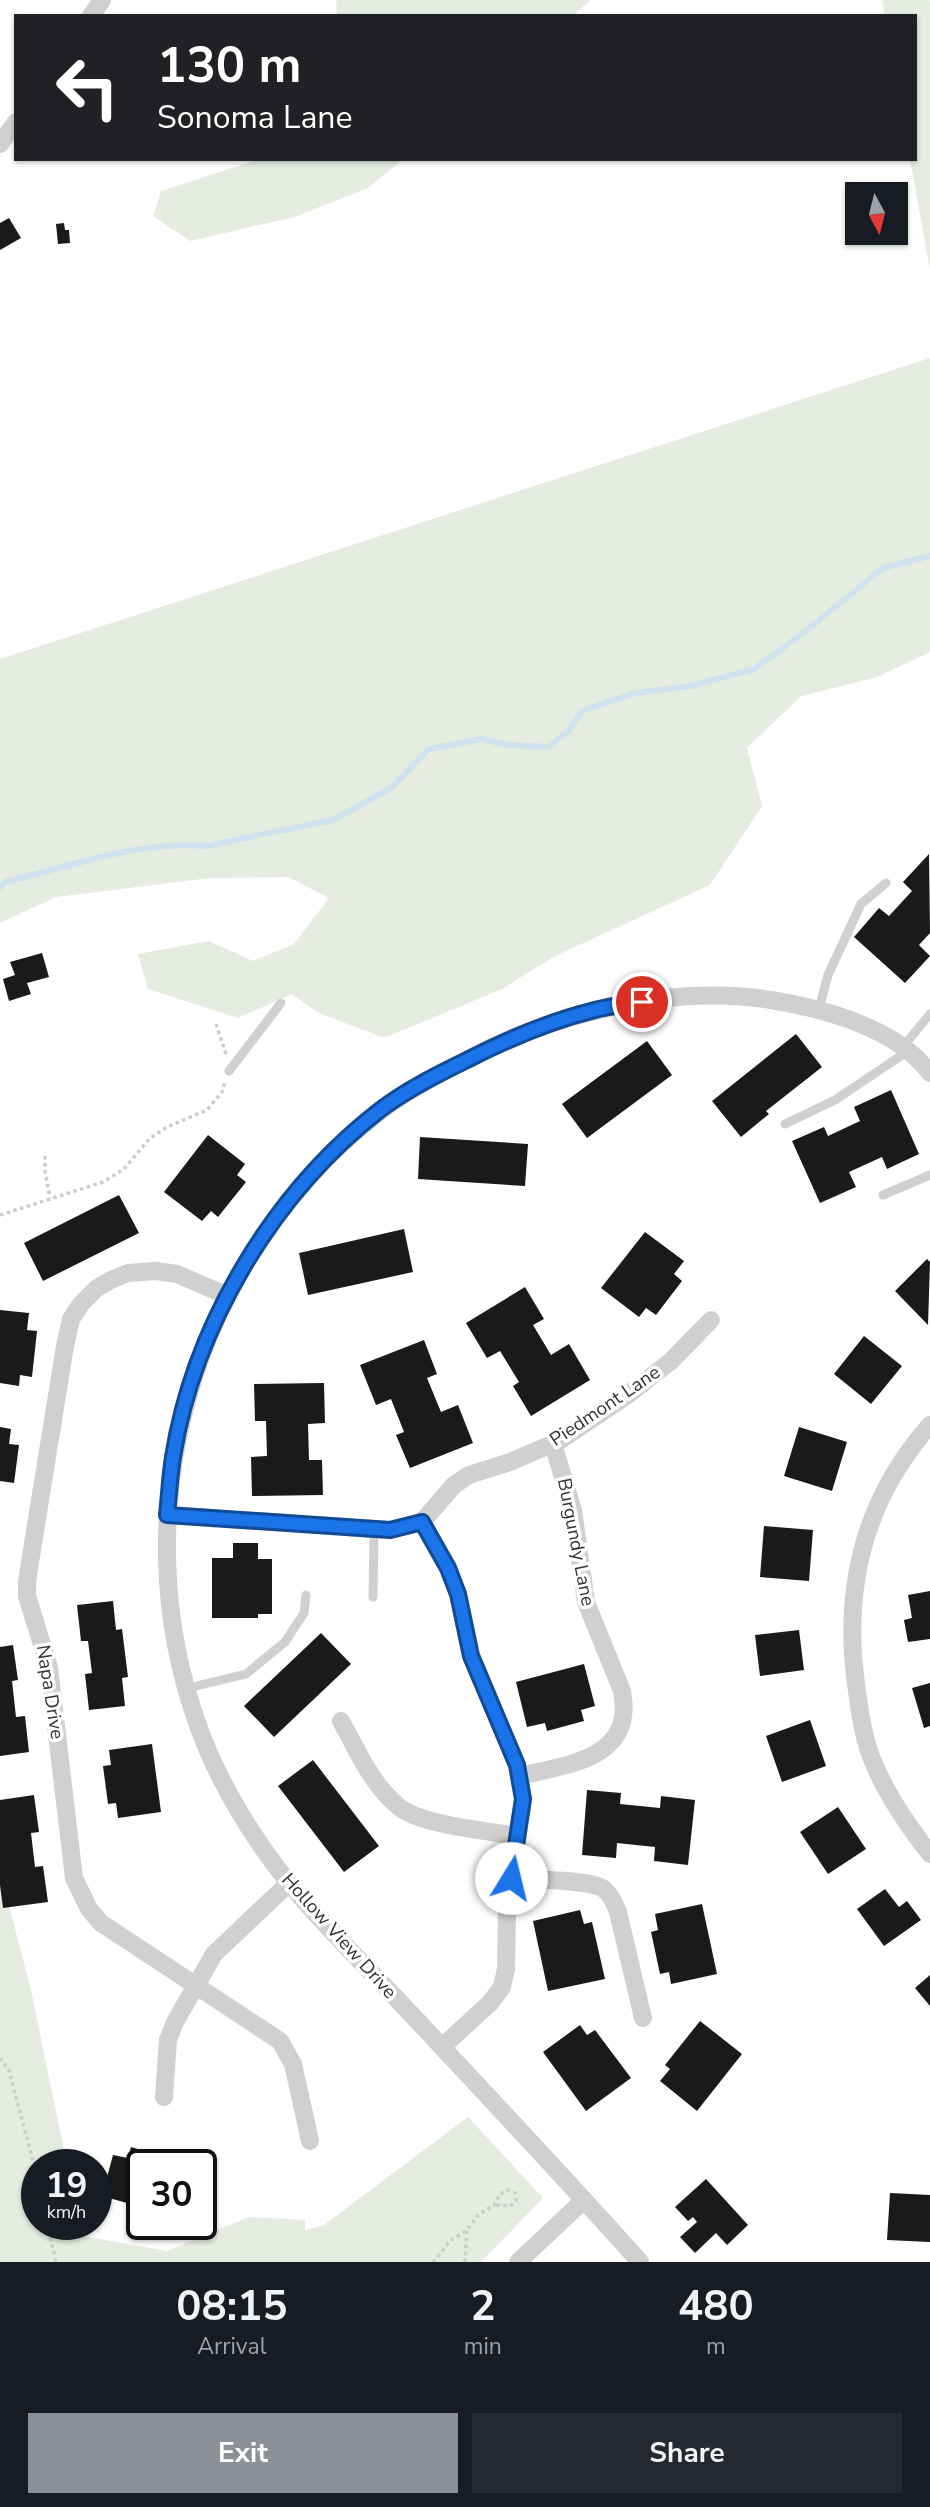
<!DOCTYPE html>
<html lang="en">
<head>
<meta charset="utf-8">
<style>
	body { margin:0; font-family:"Nunito Sans",sans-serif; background:#242831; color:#f1f3f6; height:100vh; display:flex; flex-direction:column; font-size:26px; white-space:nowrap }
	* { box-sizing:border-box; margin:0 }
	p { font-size:23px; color:#9ea1a6 }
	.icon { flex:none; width:38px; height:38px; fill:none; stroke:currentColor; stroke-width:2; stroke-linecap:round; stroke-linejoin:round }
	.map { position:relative; height:2262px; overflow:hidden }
	.panel { display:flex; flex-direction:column; background:#171b24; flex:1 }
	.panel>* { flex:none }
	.banner { position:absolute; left:14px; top:14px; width:903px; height:147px; border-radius:0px; box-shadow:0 2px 5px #0004; background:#202124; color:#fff; overflow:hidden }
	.needle { width:46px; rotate:173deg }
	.fabs { position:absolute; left:845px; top:182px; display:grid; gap:14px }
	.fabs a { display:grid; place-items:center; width:63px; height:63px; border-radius:0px; background:#171b24; box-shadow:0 2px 5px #0004; font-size:35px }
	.speed { position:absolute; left:21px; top:2149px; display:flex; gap:14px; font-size:35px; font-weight:700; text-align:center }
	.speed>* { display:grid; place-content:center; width:91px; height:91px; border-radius:50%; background:#171b24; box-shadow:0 2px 5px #0004; line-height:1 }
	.speed small { font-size:18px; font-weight:400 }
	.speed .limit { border:4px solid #111; border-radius:10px; background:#fff; color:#111 }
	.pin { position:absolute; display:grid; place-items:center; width:60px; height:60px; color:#fff; margin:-30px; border:4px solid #fff; border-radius:50%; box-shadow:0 2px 7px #0007 }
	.me { position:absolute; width:77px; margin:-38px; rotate:9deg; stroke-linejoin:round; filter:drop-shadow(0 0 5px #0008) }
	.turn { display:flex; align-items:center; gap:24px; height:147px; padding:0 28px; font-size:32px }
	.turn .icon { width:91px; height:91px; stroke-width:2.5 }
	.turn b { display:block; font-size:49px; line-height:60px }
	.eta { display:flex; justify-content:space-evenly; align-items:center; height:119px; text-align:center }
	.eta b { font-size:42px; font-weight:700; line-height:49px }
	.primary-button { display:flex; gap:14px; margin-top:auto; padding:14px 28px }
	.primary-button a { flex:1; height:80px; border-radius:0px; background:#8c9099; color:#fff; font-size:28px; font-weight:700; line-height:80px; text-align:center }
	.primary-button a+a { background:#242831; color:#f1f3f6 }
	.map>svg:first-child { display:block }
	.green { fill:#e6ecdf }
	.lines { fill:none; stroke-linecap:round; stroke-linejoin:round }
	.stream { stroke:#cfe2ee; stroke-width:6 }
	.building { fill:#1a1a1a }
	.path { stroke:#cdcdcd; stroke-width:3.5; stroke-dasharray:3.5 3.5; stroke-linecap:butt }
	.lane { stroke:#d0d0d0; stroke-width:9 }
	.street { stroke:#d0d0d0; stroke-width:18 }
	.route-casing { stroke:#114b97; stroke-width:18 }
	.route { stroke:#1a73e8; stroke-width:12 }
	.labels { text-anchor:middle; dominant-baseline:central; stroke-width:7; stroke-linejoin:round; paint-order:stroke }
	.street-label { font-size:19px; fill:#333; stroke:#fff }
</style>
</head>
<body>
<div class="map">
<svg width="930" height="2262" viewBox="0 0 930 2262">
	<rect width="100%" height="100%" fill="#fff"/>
	<g class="green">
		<path d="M336,0H591L572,16H337Z"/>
		<path d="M882,0H929L930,5V270L910,159H915V16H885Z"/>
		<path d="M260,159H403L368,188L294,217L190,241L153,216L161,191Z"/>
		<path d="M930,358V652L877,677L801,696L747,748L762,806L710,885L555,956L502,989L384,1038L317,1012L292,994L238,1018L148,989L138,954L209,941L253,961L294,944L329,898L288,877L210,878L56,897L0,923V659Z"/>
		<path d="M0,1871L31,1990L67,2165H37V2224H80L82,2236L167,2251L249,2217L305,2220V2230L324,2225L468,2117L543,2198L481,2262H0Z"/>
	</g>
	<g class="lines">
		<path class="stream" d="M0,887L5,882C69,867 140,840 207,846L333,820L391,788L429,749L482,739L507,745L549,747L569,730L582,711L634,693L691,686L754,669L797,638L883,568L930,556"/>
	</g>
	<g class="building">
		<path d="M9,218L21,238L0,250V223Z"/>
		<path d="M64,223L65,230H69L70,243L58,244L56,224Z"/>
		<path d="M929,854L930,933L919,945L930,956L905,983L854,937L879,908L889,916L912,891L903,882Z"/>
		<path d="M42,953L49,977L27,983L31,994L9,1001L3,979L15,975L10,962Z"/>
		<path d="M796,1034L822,1067L766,1111L769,1114L741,1137L712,1101Z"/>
		<path d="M647,1041L672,1075L587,1138L562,1104Z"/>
		<path d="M891,1090L919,1154L887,1169L882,1157L849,1172L856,1187L820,1203L792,1141L824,1127L828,1136L860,1121L854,1107Z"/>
		<path d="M208,1135L245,1164L237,1175L246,1182L218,1217L211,1211L202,1221L164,1192Z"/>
		<path d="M420,1137L528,1144L525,1186L418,1179Z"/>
		<path d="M119,1195L139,1233L43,1281L24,1243Z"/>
		<path d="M404,1229L413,1272L308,1295L299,1253Z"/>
		<path d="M645,1232L684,1261L674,1274L682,1281L656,1315L646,1308L639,1317L601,1288Z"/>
		<path d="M927,1259L930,1262L928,1325L895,1291Z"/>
		<path d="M525,1287L544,1319L533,1325L551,1355L569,1344L590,1380L531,1416L513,1386L519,1382L500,1351L487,1358L466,1323Z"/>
		<path d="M0,1310L29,1313L27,1330L37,1331L32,1377L20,1375L19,1386L0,1383Z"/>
		<path d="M864,1336L902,1366L871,1404L834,1374Z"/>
		<path d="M424,1340L437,1374L427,1378L441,1412L458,1405L473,1443L410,1468L396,1435L404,1432L391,1399L376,1405L360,1365Z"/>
		<path d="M324,1383L325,1423L308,1424L309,1460H322L323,1495L252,1496L251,1457L267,1456L266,1421H255L254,1384Z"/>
		<path d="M0,1427L11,1429L9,1444L19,1445L14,1483L0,1481Z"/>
		<path d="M799,1427L847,1442L832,1491L784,1476Z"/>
		<path d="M764,1526L813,1530L809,1581L760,1577Z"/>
		<path d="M233,1543H258V1559H272V1614H258V1618H212V1558H233Z"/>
		<path d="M930,1591V1639L908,1642L904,1620L912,1618L908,1595Z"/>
		<path d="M113,1601L116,1630L122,1629L128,1677L122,1678L125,1706L89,1710L85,1674L92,1673L88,1641H81L77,1605Z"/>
		<path d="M799,1630L804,1670L760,1676L755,1635Z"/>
		<path d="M321,1633L351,1664L274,1737L244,1706Z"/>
		<path d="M13,1645L18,1680L12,1681L16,1717L25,1716L29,1752L0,1756V1647Z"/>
		<path d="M584,1664L595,1706L581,1710L584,1721L547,1731L545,1723L527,1727L516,1682Z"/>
		<path d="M930,1683V1726L924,1728L912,1688Z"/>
		<path d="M810,1720L826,1766L782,1782L766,1736Z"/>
		<path d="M152,1744L161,1812L118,1818L116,1803L108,1804L103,1766L111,1765L109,1750Z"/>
		<path d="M313,1760L379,1846L344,1872L278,1786Z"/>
		<path d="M587,1790L621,1793L620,1804L660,1808L661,1796L695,1800L688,1865L654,1861L655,1847L617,1843L616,1858L582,1855Z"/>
		<path d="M34,1795L39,1832L31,1833L35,1867L43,1866L48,1902L3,1908L0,1885V1800Z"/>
		<path d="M838,1807L866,1849L828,1874L800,1832Z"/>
		<path d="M885,1889L899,1907L907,1901L921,1920L884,1946L857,1909Z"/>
		<path d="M702,1904L717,1974L671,1984L669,1972L660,1974L651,1932L658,1930L655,1914Z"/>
		<path d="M580,1910L584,1924L592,1922L605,1979L548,1991L533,1921Z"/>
		<path d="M930,1975V2006L915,1988Z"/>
		<path d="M700,2021L742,2054L697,2111L660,2081L670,2069L665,2065Z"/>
		<path d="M580,2025L587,2035L595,2030L631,2078L586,2111L543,2052Z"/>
		<path d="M131,2147L148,2152L145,2165H142V2175L134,2205L102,2196L113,2155L128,2158Z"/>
		<path d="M151,2153L168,2157L166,2165H148Z"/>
		<path d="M706,2179L748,2225L727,2245L716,2233L695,2253L680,2237L697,2222L693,2217L688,2221L675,2207Z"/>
		<path d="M890,2193L930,2195V2242L887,2240Z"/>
	</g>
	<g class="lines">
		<g class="path">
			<path d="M216,1024L226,1054"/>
			<path d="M45,1156V1171L50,1198"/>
			<path d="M0,1215L103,1182L124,1169L149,1139L167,1127L207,1110L222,1092L225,1082"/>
			<path d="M0,2058L9,2070L37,2176"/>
			<path d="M47,2224L56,2262"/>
			<path d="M433,2262L450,2241L467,2230L479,2214L494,2205L500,2194L507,2190L515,2193L516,2201L510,2206L494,2205"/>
			<path d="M465,2262L467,2230"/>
		</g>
		<g class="lane">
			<path d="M819,1009L828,975L861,904L886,883"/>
			<path d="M902,1048L930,1014"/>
			<path d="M229,1071L281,1003"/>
			<path d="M785,1124L835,1100L908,1051"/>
			<path d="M883,1195L930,1175"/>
			<path d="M373,1597L374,1529"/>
			<path d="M188,1688L246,1674L285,1642L304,1613L306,1595"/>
		</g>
		<g class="street">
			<path d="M91,16L102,0"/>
			<path d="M0,144L16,122"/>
			<path d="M228,1296L177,1274L156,1271L128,1273L111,1280L97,1288L81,1304L71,1319L65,1346L31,1556L27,1582V1596L49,1667L74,1878L89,1909L101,1923L280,2041L293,2064L310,2141"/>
			<path d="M930,1425C862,1502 842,1591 857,1691C860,1715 864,1742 874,1764C888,1797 908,1826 930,1854"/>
			<path d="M167,1515L390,1530L422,1522L454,1485L469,1475L510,1462L559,1441L629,1394L671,1361L711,1320"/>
			<path d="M422,1522L448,1568L458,1594L471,1655L517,1765L523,1799L507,1910L506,1969L502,1987L490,2003L442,2047"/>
			<path d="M341,1721C357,1750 372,1785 398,1806C419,1825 488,1831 518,1836"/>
			<path d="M520,1776C569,1764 635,1759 622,1691L586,1602L573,1510L553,1444"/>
			<path d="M511,1878C531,1880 590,1879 604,1889C611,1895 615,1904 618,1912L643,2018"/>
			<path d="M164,2097L168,2040L175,2022L214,1954L289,1883"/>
			<path d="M518,2262L584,2200"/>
			<path d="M640,2262C565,2178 488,2096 411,2014C371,1971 326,1928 289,1883C253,1839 218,1781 199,1728C118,1509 195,1254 379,1112C410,1088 447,1070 482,1052C567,1010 677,985 771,1000C825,1009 896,1028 930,1073"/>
		</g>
	</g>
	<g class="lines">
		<defs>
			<path id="route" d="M511,1878L523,1799L517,1765L471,1656L458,1594L448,1568L422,1522L390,1530L167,1515C169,1496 170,1476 173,1457C194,1325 274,1192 380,1110C406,1090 438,1074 467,1060C508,1039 550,1021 595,1010C610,1006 626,1004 642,1002"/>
		</defs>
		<use href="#route" class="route-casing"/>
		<use href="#route" class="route"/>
	</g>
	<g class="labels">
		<g class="street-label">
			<text transform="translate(605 1406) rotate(-34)">Piedmont Lane</text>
			<text transform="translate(576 1542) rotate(79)">Burgundy Lane</text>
			<text transform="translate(50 1692) rotate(81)">Napa Drive</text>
			<text transform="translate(339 1936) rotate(48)">Hollow View Drive</text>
		</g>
	</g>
</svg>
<div class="fabs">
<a><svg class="needle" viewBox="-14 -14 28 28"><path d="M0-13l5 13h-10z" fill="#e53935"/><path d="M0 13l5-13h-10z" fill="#9ea1a6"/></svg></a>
</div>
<div class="speed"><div>19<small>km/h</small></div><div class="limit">30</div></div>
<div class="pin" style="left:642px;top:1002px;background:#d93025"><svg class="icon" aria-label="arrive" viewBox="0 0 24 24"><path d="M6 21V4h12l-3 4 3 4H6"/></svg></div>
<svg class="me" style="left:511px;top:1878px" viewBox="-20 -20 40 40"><circle r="19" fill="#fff"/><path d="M0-13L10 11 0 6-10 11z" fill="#1a73e8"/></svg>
<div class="banner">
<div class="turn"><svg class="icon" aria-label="left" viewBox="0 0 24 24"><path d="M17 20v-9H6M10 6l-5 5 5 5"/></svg><div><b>130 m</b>Sonoma Lane</div></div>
</div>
</div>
<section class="panel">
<div class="eta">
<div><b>08:15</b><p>Arrival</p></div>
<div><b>2</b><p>min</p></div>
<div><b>480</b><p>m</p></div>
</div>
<div class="primary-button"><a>Exit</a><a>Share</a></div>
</section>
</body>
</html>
